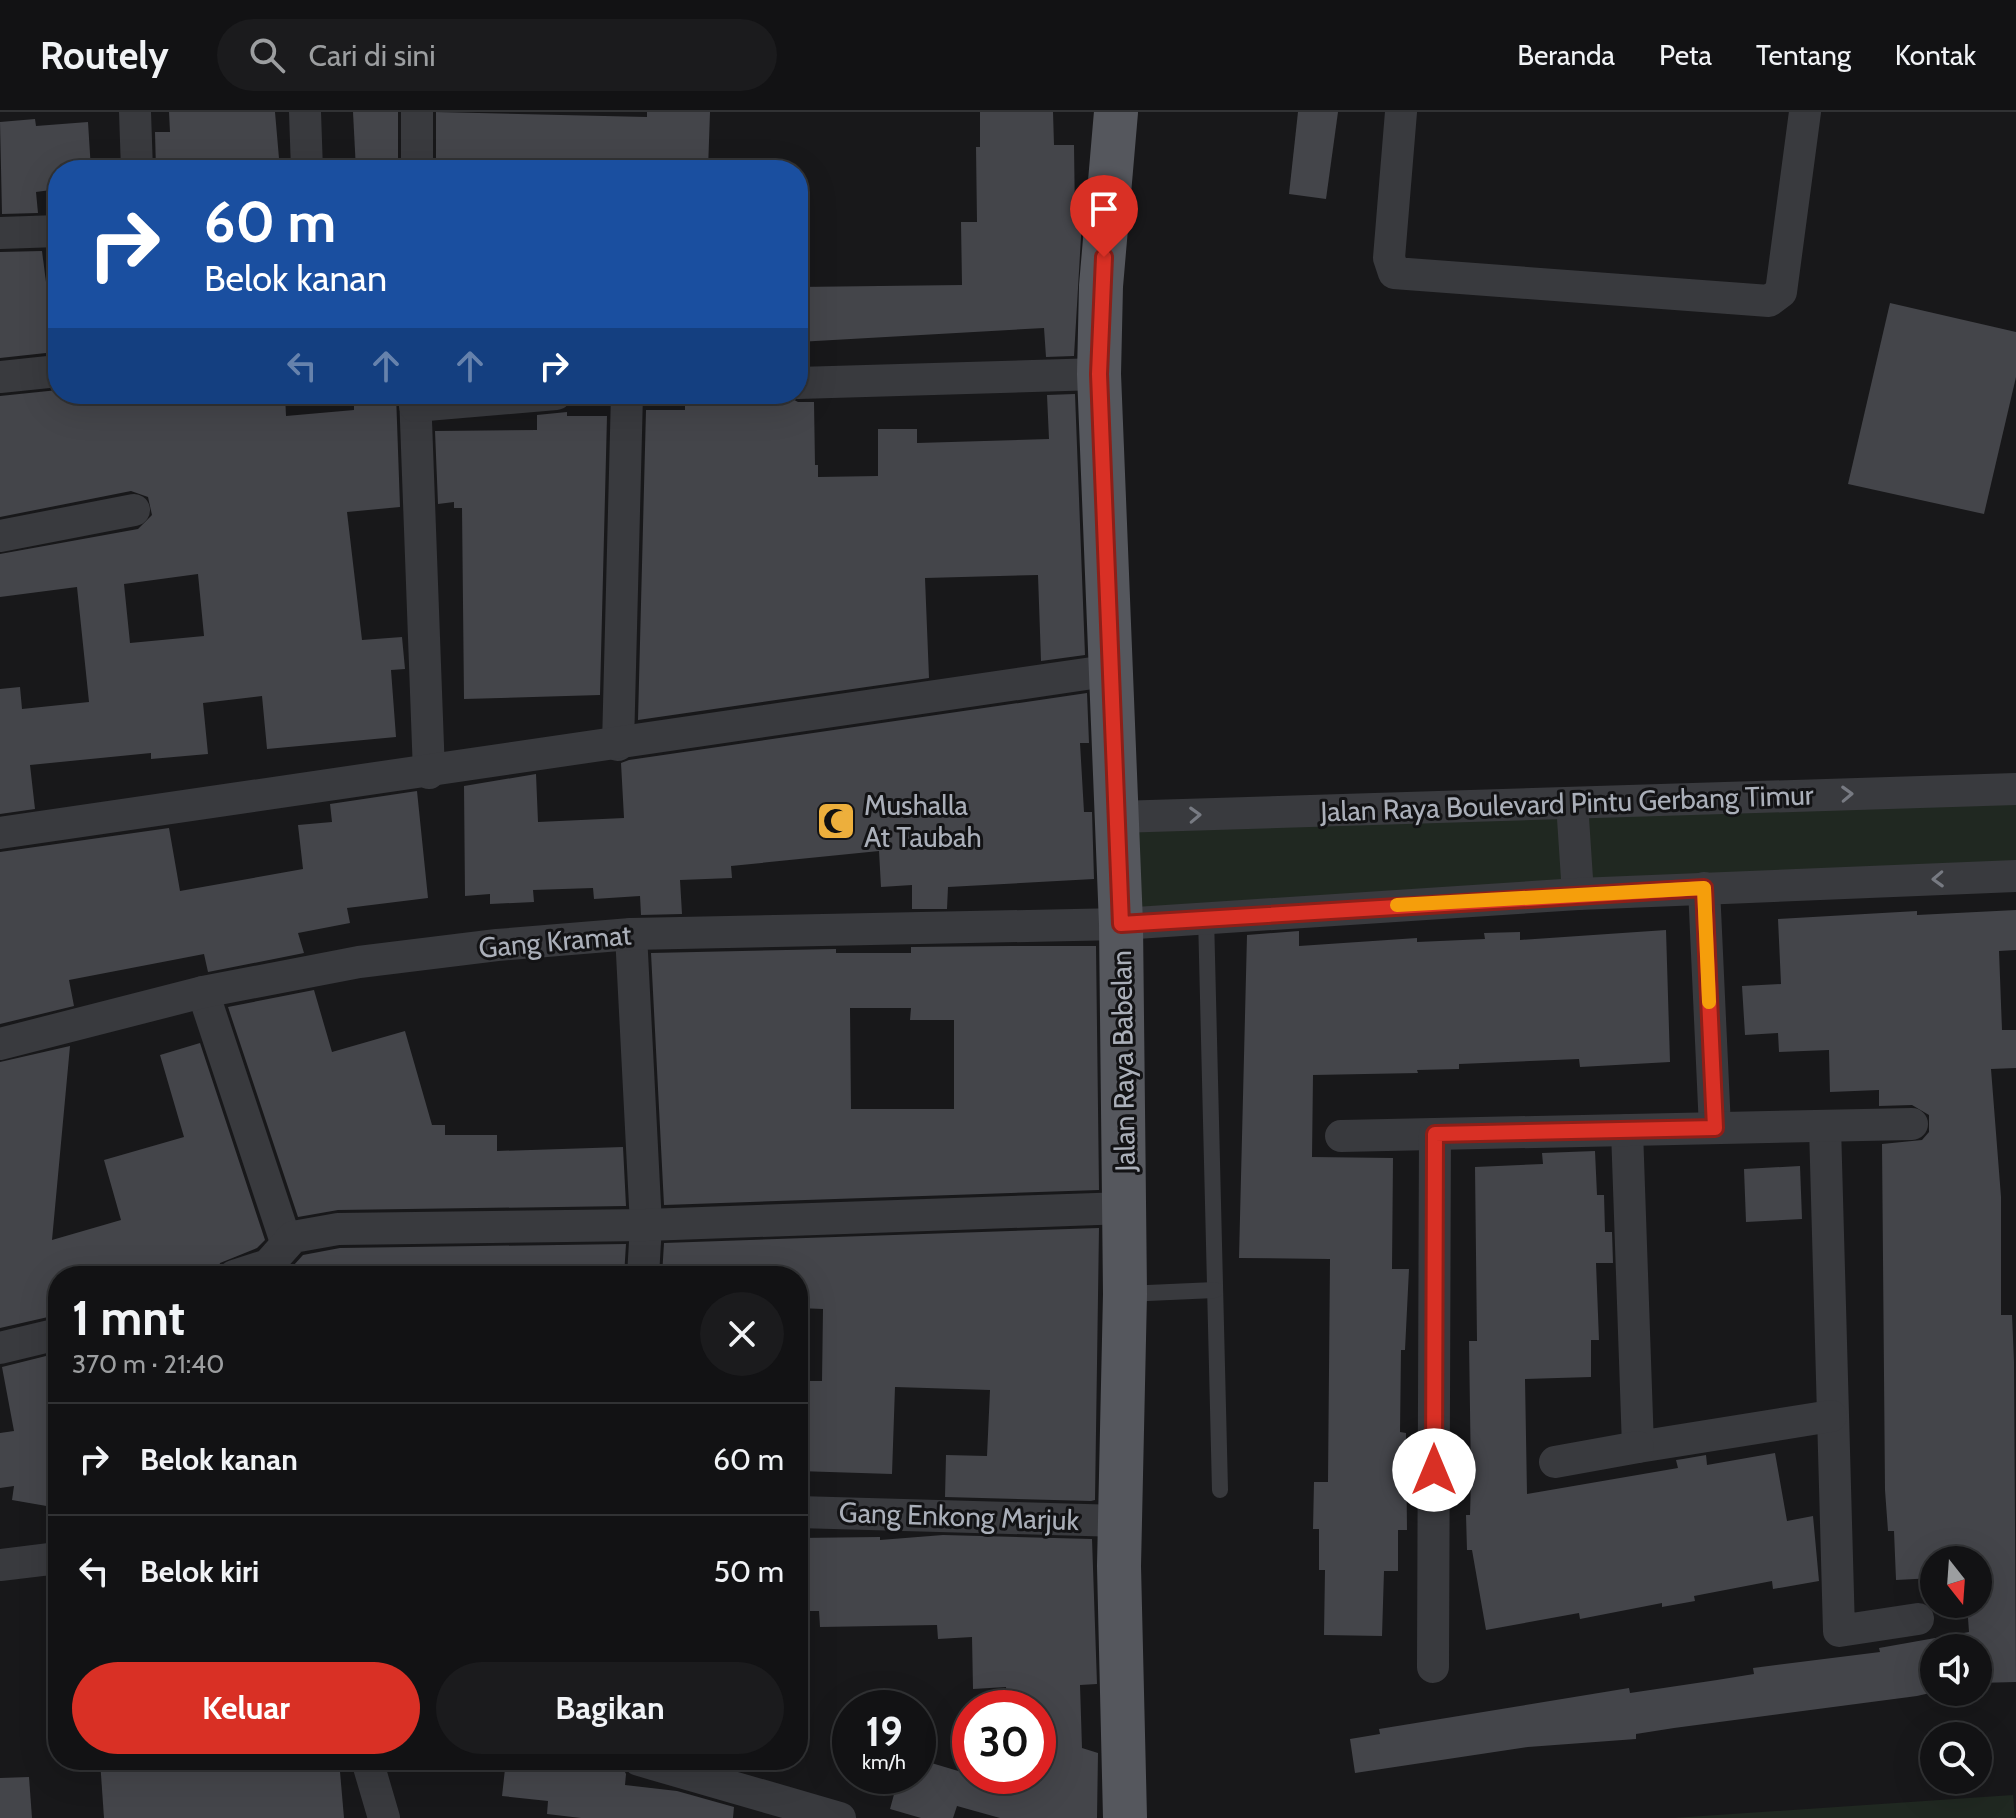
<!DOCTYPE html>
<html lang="id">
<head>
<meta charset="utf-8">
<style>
	body { margin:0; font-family:Cabin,sans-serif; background:#1b1b1d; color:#f1f3f6; height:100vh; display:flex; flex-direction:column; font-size:30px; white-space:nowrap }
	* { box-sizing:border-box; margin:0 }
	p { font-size:26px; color:#9c9ea0 }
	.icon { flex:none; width:44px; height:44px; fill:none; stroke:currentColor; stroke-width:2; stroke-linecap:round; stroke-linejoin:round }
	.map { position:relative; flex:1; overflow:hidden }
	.sheet { position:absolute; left:48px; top:1154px; width:760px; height:504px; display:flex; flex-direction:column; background:#121214; border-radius:32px; box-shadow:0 8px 32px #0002,0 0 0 2px #313234 }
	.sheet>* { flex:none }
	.top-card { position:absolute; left:48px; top:48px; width:760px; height:244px; border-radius:32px; box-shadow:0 8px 32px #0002,0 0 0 2px #313234; background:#1a4fa0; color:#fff; overflow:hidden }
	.needle { width:52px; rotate:163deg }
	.controls { position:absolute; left:1920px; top:1434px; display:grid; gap:16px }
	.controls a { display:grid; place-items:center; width:72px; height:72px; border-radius:50%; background:#121214; box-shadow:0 8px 32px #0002,0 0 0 2px #313234; font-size:40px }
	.speed { position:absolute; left:832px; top:1578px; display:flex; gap:16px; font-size:40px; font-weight:700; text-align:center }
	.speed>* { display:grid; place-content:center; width:104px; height:104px; border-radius:50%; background:#121214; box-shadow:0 8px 32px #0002,0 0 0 2px #313234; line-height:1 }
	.speed small { font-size:20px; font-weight:400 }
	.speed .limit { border:12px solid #d22; background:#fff; color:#111 }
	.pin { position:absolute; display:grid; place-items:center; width:68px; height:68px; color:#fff; margin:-82px -34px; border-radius:50% 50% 50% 0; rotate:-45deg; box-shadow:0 0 8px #0007 }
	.pin .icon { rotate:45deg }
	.me { position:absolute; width:88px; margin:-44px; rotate:0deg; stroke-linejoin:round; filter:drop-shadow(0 0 6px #0008) }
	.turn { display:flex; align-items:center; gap:28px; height:168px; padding:0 24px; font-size:36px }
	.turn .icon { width:104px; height:104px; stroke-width:2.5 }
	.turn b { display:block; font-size:56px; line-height:68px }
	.lanes { display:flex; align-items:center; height:76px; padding:0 24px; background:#0003; justify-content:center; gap:40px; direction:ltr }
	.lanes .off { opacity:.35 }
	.round { display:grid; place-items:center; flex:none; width:84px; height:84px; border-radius:42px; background:#1b1b1d }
	.head { display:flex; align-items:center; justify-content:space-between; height:136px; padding:0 24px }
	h1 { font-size:48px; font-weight:800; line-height:60px }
	.action { display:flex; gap:16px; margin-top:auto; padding:16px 24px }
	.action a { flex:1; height:92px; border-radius:48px; background:#d93025; color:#fff; font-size:32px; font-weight:800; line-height:92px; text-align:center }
	.action a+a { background:#1b1b1d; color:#f1f3f6 }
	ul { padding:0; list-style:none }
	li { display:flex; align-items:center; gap:24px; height:112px; padding:0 24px; border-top:2px solid #313234 }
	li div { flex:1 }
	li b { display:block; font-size:30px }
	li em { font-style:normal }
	header { display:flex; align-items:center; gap:48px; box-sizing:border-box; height:112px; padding:0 40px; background:#121214; border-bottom:2px solid #313234 }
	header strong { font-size:38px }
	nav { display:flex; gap:44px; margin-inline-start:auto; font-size:28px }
	.search { width:560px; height:72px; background:#1b1b1d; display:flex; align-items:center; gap:20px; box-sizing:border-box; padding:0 28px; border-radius:44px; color:#9c9ea0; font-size:30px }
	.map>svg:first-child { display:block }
	.green { fill:#202821 }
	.building { fill:#44454a; fill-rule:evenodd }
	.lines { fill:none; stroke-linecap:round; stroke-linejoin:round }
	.lane { stroke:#393a3e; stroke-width:16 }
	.street { stroke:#393a3e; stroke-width:32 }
	.primary { stroke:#55575d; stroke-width:44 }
	.oneway { stroke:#777a82 }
	.route-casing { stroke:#8d1f18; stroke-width:20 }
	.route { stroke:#d93025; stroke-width:14 }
	.slow { stroke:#f59e0b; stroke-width:14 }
	.labels { text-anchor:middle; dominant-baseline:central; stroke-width:6; stroke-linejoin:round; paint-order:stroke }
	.street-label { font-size:28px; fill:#aaafb9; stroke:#131315 }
	.poi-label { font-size:28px; fill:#aaafb9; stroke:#131315; text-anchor:start }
</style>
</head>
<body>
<header>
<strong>Routely</strong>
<div class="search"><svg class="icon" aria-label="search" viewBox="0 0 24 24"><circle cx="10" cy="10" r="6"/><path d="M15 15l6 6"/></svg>Cari di sini</div>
<nav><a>Beranda</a><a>Peta</a><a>Tentang</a><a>Kontak</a></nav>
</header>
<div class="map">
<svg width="2016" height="1706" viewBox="0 0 2016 1706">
	<rect width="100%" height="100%" fill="#18181a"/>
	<g class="green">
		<path d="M2016,677V764L1121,812L1117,705Z"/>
		<path d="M2013,1683L2015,1706H1673Z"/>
	</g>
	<g class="building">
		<path d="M169,0H275L280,58H156L155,20H170Z"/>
		<path d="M353,0H398V58H356Z"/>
		<path d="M436,0L647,5V0H710L708,58H519V51L436,48Z"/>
		<path d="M980,0H1053L1054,33H1074L1075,108H1082L1074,244L1046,245L1044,216L798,230V175L962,173L961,110H977L976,35H980Z"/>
		<path d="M1298,0H1338L1326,87L1289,82Z"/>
		<path d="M35,7L36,14L88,10L91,58H58V77L36,80L38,101L2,102L0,10Z"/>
		<path d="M42,139L55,240L0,246V140Z"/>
		<path d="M1890,191L2016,220V265L1984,402L1848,372Z"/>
		<path d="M58,278V282H285L286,304L354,298V283L396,282L400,395L347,400L362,528L402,525L405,557L391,558L396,625L267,637L262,584L203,591L208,642L151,647V641L30,653L35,697L0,702V577L20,575L22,597L89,590L77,475L0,485V442L138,417L152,403L148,385L131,379L0,405V284ZM198,462L204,524L130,531L124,472Z"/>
		<path d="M770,282H783L798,290H814L815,353H818V365L878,364V317H917V331L1049,327L1047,283L1075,282L1085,543L1041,549L1038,463L925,466L929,566L638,608L646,298H685V289L770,288Z"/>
		<path d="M567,300V304H607L600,583L464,587L462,396H454V390L438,392L435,319L537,318V303Z"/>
		<path d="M1087,581L1089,631H1080L1084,700H1092L1094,767L948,775L947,797H912V773L881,775L879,739L731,754L732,766L680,768L682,802L641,803L640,784L594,787L593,776L533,778L534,790L490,792V782L465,784L464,674L536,662L538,710L624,706L621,651L629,648Z"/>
		<path d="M417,679L428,786L347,796L350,811L298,821L304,841L208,860L204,842L69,868L74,894L0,912V740L169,716L180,779L303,757L298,713L332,710L330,692Z"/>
		<path d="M2016,798V838L1999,839L2002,918H2016V956L1991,957L2001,1085V1203H2012L2014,1250L2016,1570L1978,1571V1536H1934V1580L1917,1584L1674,1616L1636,1622V1627L1528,1635L1355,1661L1350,1627L1380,1622L1379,1617L1629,1576L1630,1581L1717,1568L1754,1562L1753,1556L1880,1540L1879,1536L1969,1520L1967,1492H1978V1448H1934V1466L1896,1468L1894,1419H1888L1885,1378L1882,1032L1922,1028L1929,1020V1003L1912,993L1879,994V978L1830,980L1829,938L1779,940L1778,921L1745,923L1742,874L1781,872L1778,807L1917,799V803Z"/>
		<path d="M1666,818L1670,950L1580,955L1579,947L1459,952V957L1417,958L1418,961L1313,963L1312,1045L1393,1046L1392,1157H1409L1405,1238H1401L1400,1320L1406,1321L1407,1418H1398V1459H1384L1382,1524L1324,1523L1325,1458H1319V1417H1313L1314,1370H1328L1330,1147L1239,1146L1247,823L1299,819V834L1417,826V830L1485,827L1484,821L1520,820V828Z"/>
		<path d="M1010,834H1096L1099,1078L664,1093L651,841L836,837V841H911V835ZM850,896H911L910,908H954V997H851Z"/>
		<path d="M314,878L332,940L405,919L432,1013H445V1023H497V1039L623,1035L626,1094L338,1098L298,1105L228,895Z"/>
		<path d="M200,931L265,1128L257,1136L220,1151L216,1164H58V1191L46,1195L48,1205L0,1216V950L70,934L52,1128L121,1108L104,1048L184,1025L160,943Z"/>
		<path d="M1595,1039L1597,1083H1604L1605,1120H1612L1613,1151H1596L1599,1228H1591V1265L1525,1267L1527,1382L1678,1356L1676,1348L1683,1347L1706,1343L1707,1353L1775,1341L1787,1409L1813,1404L1819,1469L1773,1477L1772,1469L1694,1484L1695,1489L1662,1495V1491L1580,1507L1579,1501L1486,1518L1472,1438H1467L1466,1403H1470L1471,1367L1469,1229H1477L1475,1055L1543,1052L1542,1041Z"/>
		<path d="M1800,1054L1802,1107L1746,1110L1744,1057Z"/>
		<path d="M1099,1116L1095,1388L1091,1389L945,1385L946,1343L987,1344L990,1278L895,1275L892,1362L798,1359V1269H822L823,1197L798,1196V1164H662L664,1131Z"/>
		<path d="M626,1132L624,1164H284L303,1143L340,1136Z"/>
		<path d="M54,1242L58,1264V1396L12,1388L14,1374L0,1376V1321L14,1319L2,1255Z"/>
		<path d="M943,1423L1092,1427L1097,1572L1080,1573L1082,1636L1098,1641L1097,1706H1000L957,1694L953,1706H921L890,1697L899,1664H918V1647L1022,1678L1026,1664H1038V1596H1007L1006,1575L973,1577L972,1525L938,1527L937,1513L820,1515L819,1499H798V1426L880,1425V1428Z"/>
		<path d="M100,1648H339L344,1706H104Z"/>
		<path d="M506,1648L620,1650L626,1662L625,1673L677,1679L734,1695L733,1706H581L547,1702L548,1689L502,1684Z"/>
		<path d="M29,1665L32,1706H0V1666Z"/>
	</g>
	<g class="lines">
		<g class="lane">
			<path d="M1206,804L1220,1378"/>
			<path d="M1125,1182L1215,1178"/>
		</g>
		<g class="street">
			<path d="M135,0L137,58"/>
			<path d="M305,0L307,58"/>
			<path d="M1401,0L1389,146L1394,161L1769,189L1781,180L1805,0"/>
			<path d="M417,58V0"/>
			<path d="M0,121L58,119"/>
			<path d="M0,265L58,259"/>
			<path d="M798,271L1099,262"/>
			<path d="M415,282L429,661"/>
			<path d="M415,294L556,282"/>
			<path d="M0,424L134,398"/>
			<path d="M618,633L627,282"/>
			<path d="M1572,691L1578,782"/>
			<path d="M1117,705L2016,677"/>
			<path d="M0,721L1113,558"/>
			<path d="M1704,776L1715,1016"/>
			<path d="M631,822L646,1113L643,1164"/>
			<path d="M203,880L286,1130"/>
			<path d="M0,932L203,880L359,850L497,833L631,822L1121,812L1578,782L2016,764"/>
			<path d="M1825,1014L1839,1519L1918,1507"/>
			<path d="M1627,1018L1638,1335L1831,1304"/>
			<path d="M1341,1024L1912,1012"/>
			<path d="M234,1164L268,1153L293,1125L338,1117L646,1113L1125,1096"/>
			<path d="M0,1236L58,1222"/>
			<path d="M1555,1350L1638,1335"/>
			<path d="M798,1400L1120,1409"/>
			<path d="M0,1453L58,1446"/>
			<path d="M1433,1555L1435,1022"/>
			<path d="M367,1648L384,1706"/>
			<path d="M639,1648L840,1706"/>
		</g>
		<path class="primary" d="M1116,0L1101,174L1099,262L1121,812L1125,1182L1119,1454L1125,1706"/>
	</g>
	<defs><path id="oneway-chevron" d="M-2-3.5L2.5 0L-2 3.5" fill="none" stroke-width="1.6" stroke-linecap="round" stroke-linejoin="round" transform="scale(2)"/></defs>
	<g class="oneway">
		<use href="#oneway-chevron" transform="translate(1847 682) rotate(-2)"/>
		<use href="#oneway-chevron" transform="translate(1195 703) rotate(-2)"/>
		<use href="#oneway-chevron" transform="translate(1938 767) rotate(178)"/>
	</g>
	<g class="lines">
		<defs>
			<path id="route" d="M1104,145L1099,262L1121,812L1704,776L1715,1016L1435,1022L1434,1358"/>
		</defs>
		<use href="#route" class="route-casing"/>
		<use href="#route" class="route"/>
		<path class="slow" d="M1397,793L1704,776L1709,890"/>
	</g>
	<defs>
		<symbol id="mosque-square" viewBox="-11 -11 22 22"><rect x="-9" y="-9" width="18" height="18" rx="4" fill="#edaf3c" stroke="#131315"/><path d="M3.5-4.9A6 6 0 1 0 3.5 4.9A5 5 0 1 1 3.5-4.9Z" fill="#111"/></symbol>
	</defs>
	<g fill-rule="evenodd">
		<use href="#mosque-square" x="814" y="687" width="44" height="44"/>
	</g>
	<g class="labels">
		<g class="street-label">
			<text transform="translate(1567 691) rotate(-2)">Jalan Raya Boulevard Pintu Gerbang Timur</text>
			<text transform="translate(555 829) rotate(-5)">Gang Kramat</text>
			<text transform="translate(1123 949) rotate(-91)">Jalan Raya Babelan</text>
			<text transform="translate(959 1404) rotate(2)">Gang Enkong Marjuk</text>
		</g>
		<g class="poi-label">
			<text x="864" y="693">Mushalla<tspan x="864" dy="32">At Taubah</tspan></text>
		</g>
	</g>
</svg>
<div class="controls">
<a><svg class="needle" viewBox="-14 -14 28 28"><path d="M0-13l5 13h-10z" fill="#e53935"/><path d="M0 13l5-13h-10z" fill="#9c9ea0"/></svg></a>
<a><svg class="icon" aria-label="sound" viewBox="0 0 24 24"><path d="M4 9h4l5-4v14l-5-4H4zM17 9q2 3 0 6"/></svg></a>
<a><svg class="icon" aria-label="search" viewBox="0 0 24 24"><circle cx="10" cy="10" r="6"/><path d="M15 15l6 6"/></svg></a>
</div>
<div class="speed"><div>19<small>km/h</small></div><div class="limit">30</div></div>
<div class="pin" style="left:1104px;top:145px;background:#d93025"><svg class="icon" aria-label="arrive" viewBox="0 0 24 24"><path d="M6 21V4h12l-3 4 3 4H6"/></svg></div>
<svg class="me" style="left:1434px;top:1358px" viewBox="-20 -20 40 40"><circle r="19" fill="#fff"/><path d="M0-13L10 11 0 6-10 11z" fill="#d93025"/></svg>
<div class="top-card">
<div class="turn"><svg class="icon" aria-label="right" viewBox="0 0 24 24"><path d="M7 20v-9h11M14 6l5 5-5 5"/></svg><div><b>60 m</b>Belok kanan</div></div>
<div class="lanes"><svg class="icon off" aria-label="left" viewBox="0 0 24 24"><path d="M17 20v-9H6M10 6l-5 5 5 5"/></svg><svg class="icon off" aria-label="ahead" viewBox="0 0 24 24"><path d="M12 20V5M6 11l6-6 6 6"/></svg><svg class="icon off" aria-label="ahead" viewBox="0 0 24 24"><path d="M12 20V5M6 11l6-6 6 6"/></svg><svg class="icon" aria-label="right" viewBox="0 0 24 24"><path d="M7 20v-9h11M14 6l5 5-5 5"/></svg></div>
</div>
<section class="sheet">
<div class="head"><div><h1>1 mnt</h1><p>370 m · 21:40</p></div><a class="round"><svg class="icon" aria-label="close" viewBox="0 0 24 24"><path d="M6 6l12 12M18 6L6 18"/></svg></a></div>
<ul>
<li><svg class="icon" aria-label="right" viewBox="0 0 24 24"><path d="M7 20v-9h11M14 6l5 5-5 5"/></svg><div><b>Belok kanan</b></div><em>60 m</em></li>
<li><svg class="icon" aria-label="left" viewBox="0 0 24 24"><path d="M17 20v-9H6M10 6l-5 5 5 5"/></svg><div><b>Belok kiri</b></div><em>50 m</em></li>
</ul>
<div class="action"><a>Keluar</a><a>Bagikan</a></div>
</section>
</div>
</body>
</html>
